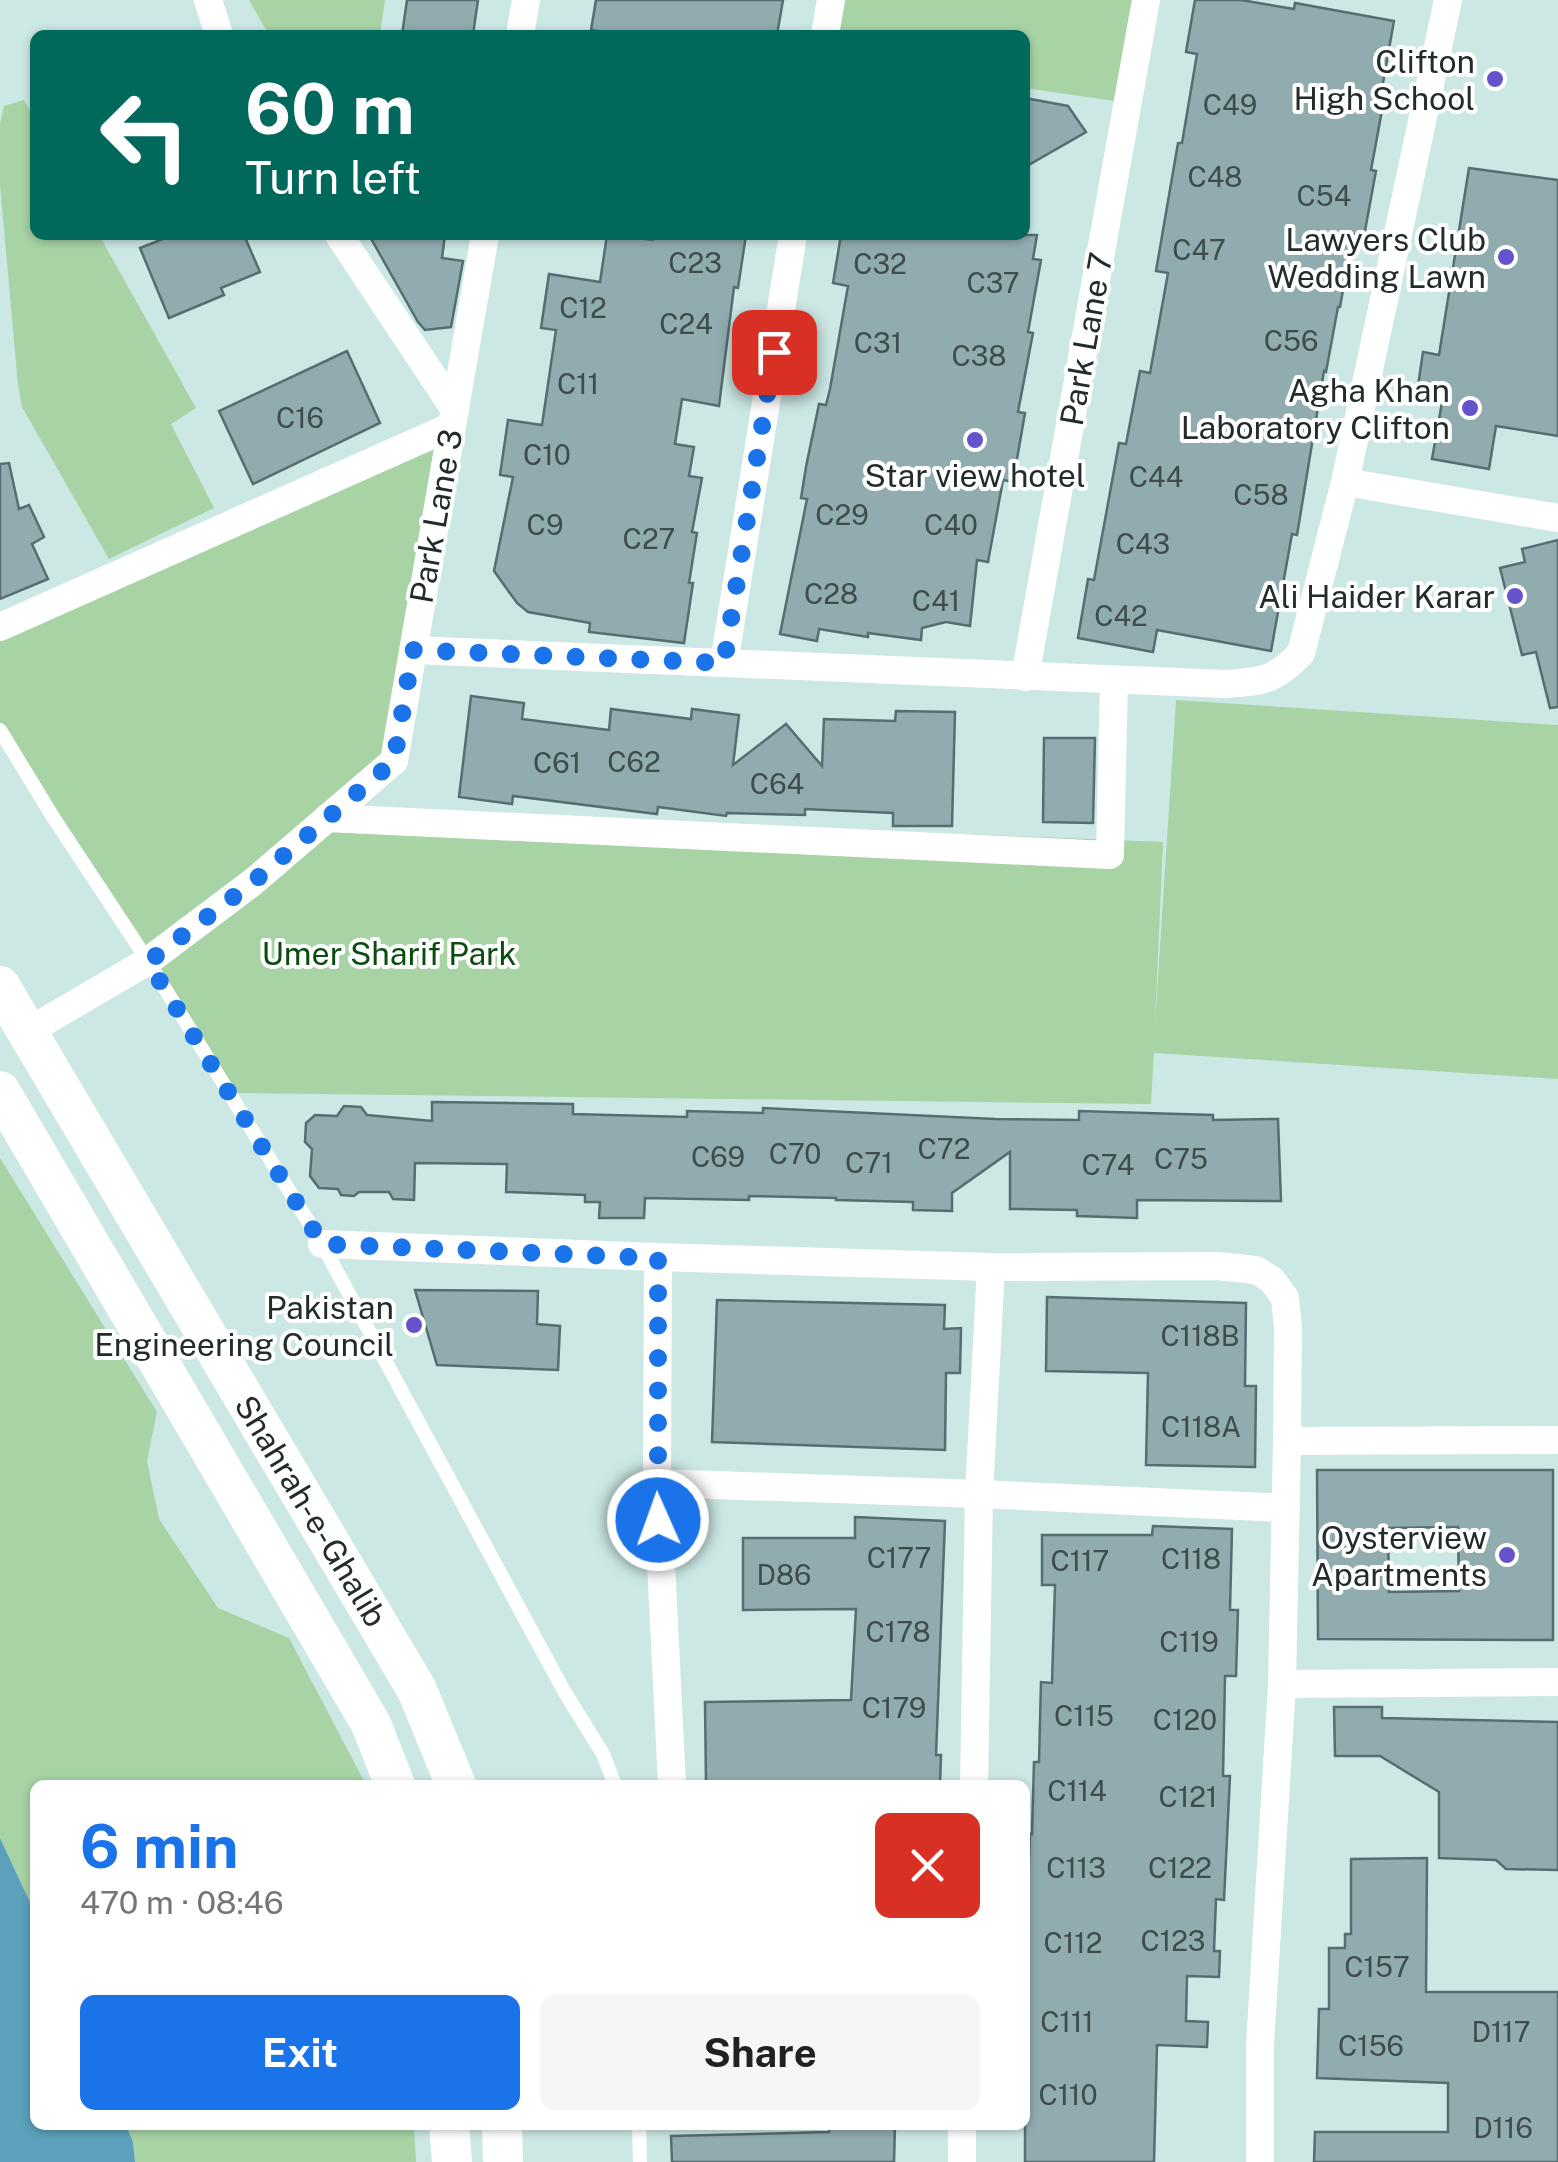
<!DOCTYPE html>
<html lang="en">
<head>
<meta charset="utf-8">
<style>
	body { margin:0; font-family:"Public Sans",sans-serif; background:#f6f6f6; color:#202124; height:100vh; display:flex; flex-direction:column; font-size:38px; white-space:nowrap }
	* { box-sizing:border-box; margin:0 }
	p { font-size:32px; color:#757577 }
	.icon { flex:none; width:55px; height:55px; fill:none; stroke:currentColor; stroke-width:2; stroke-linecap:round; stroke-linejoin:round }
	.map { position:relative; flex:1; overflow:hidden }
	.sheet { position:absolute; left:30px; top:1780px; width:1000px; height:350px; display:flex; flex-direction:column; background:#fff; border-radius:15px; box-shadow:0 2px 8px #0004 }
	.sheet>* { flex:none }
	.guide { position:absolute; left:30px; top:30px; width:1000px; height:210px; border-radius:15px; box-shadow:0 2px 8px #0004; background:#00695c; color:#fff; overflow:hidden }
	.pin { position:absolute; display:grid; place-items:center; width:85px; height:85px; color:#fff; margin:-42px; border-radius:20px; box-shadow:0 5px 15px #0006 }
	.me { position:absolute; width:110px; margin:-55px; rotate:358deg; stroke-linejoin:round; filter:drop-shadow(0 0 8px #0008) }
	.turn { display:flex; align-items:center; gap:35px; height:210px; padding:0 50px; font-size:45px }
	.turn .icon { width:130px; height:130px; stroke-width:2.5 }
	.turn b { display:block; font-size:70px; line-height:85px }
	.round { display:grid; place-items:center; flex:none; width:105px; height:105px; border-radius:15px; background:#f6f6f6 }
	.headline { display:flex; align-items:center; justify-content:space-between; height:170px; padding:0 50px }
	h1 { font-size:60px; font-weight:700; line-height:75px; color:#1a73e8 }
	.cta { display:flex; gap:20px; margin-top:auto; padding:20px 50px }
	.cta a { flex:1; height:115px; border-radius:15px; background:#1a73e8; color:#fff; font-size:40px; font-weight:700; line-height:115px; text-align:center }
	.cta a+a { background:#f6f6f6; color:#202124 }
	.map>svg:first-child { display:block }
	.green { fill:#a7d3a5 }
	.water { fill:#5ba1bb }
	.building { fill:#91acaf; stroke:#556e71; stroke-width:2.5; fill-rule:evenodd }
	.lines { fill:none; stroke-linecap:round; stroke-linejoin:round }
	.service { stroke:#fff; stroke-width:14 }
	.minor { stroke:#fff; stroke-width:28 }
	.secondary { stroke:#fff; stroke-width:40 }
	.route { stroke:#1a73e8; stroke-width:18; stroke-dasharray:0 32.4 }
	.poi-dot { fill:#6553cc; stroke:#fff; stroke-width:4 }
	.labels { text-anchor:middle; dominant-baseline:central; stroke-width:8; stroke-linejoin:round; paint-order:stroke }
	.number-label { font-size:28px; fill:#3e4c4c }
	.poi-label { font-size:32px; fill:#222c2b; stroke:#fff; text-anchor:end }
	.street-label { font-size:32px; fill:#222c2b; stroke:#fff }
	.park-label { font-size:32px; fill:#0a4b0f; stroke:#fff }
</style>
</head>
<body>
<div class="map">
<svg width="1558" height="2162" viewBox="0 0 1558 2162">
	<rect width="100%" height="100%" fill="#cce8e4"/>
	<g class="green">
		<path d="M249,0H385L380,35H269Z"/>
		<path d="M831,0H1146L1129,103L1025,88V35H825Z"/>
		<path d="M24,100L35,119V235H99L196,408L171,424L214,508L109,559L22,407L18,385L0,185V124L4,106Z"/>
		<path d="M450,436L394,761L339,809L1163,842L1155,1024L1176,700L1558,725V1079L1154,1053L1151,1104L230,1093L0,730V638Z"/>
		<path d="M0,1158L157,1412L147,1461L159,1519L218,1608L289,1638L366,1785H35V1913L0,1838Z"/>
		<path d="M126,2125H414L416,2162H135L133,2142Z"/>
	</g>
	<path class="water" d="M0,1838L35,1913V2125H126L133,2142L135,2162H0Z"/>
	<g class="building">
		<path d="M407,0H478L473,35H402Z"/>
		<path d="M596,0H783L777,35H622L591,30Z"/>
		<path d="M1195,0H1241L1294,9L1295,3L1394,21L1381,94H1385L1371,170L1376,171L1364,236L1353,234L1340,307H1338L1326,372L1324,371L1297,535L1292,534L1271,651L1157,630L1153,652L1078,638L1088,579L1094,580L1119,443L1126,444L1140,371L1150,373L1168,273L1156,271L1178,143H1182L1197,54L1186,52Z"/>
		<path d="M1025,98L1068,106L1086,132L1025,167Z"/>
		<path d="M1469,168L1558,180V436L1496,426L1489,469L1432,459L1444,391L1418,386L1423,352L1439,355Z"/>
		<path d="M173,235H244L260,272L221,288L224,295L169,318L140,248Z"/>
		<path d="M369,235H445L442,258L463,261L451,327L425,330L418,322Z"/>
		<path d="M607,235L653,240L654,235H746L738,288L734,287L719,406L682,399L675,444L694,447L689,476L702,478L692,532L697,533L689,583H693L684,643L589,632L590,623L528,612L517,603L494,571L513,477L500,475L508,420L542,425L556,330L541,328L549,274L600,282Z"/>
		<path d="M841,235H1037L1033,259L1041,260L1028,332L1033,333L1018,412L1025,413L1013,482L1003,480L988,562L977,560L970,626L946,622L922,628L921,640L868,633V637L819,629L817,641L780,634L807,499L801,498L806,467L819,404L826,405L830,389L848,286L833,283Z"/>
		<path d="M347,351L380,423L253,484L219,411Z"/>
		<path d="M9,463L19,509L29,505L44,537L32,544L48,579L0,599V464Z"/>
		<path d="M1558,540V707L1550,708L1536,652L1522,655L1500,568L1525,562L1522,549Z"/>
		<path d="M471,696L524,703L522,719L609,730L611,709L691,719L692,709L739,715L733,765L786,724L822,766L824,719L895,721L896,711L955,712L952,826H893V813L805,809V815L727,813L726,816L658,807L657,814L513,796L512,804L459,797Z"/>
		<path d="M1044,738H1095L1093,823L1043,822Z"/>
		<path d="M432,1102L573,1104V1114L687,1117V1111L763,1113V1108L995,1119L1079,1120V1111L1213,1115V1120L1278,1119L1281,1201L1137,1200V1218L1077,1216V1210L1010,1209V1152L952,1193V1211L913,1210V1202L836,1200V1198L749,1196V1200L645,1198L644,1218H599L600,1202H585V1195L506,1192L507,1164L415,1163L414,1200L393,1199L389,1192H359L354,1196L341,1195L338,1189L319,1188L310,1176L312,1149L305,1142L306,1123L315,1115L337,1116L344,1106L361,1107L367,1115L432,1121Z"/>
		<path d="M415,1290L538,1291L537,1324L560,1326L558,1370L437,1365Z"/>
		<path d="M1047,1297L1246,1303L1245,1386H1256L1255,1467L1146,1465L1148,1373L1046,1371Z"/>
		<path d="M717,1300L945,1305L944,1329L961,1328L960,1373H946L945,1450L712,1442Z"/>
		<path d="M1317,1470H1553V1640L1318,1639ZM1458,1527L1459,1591L1389,1592L1388,1528Z"/>
		<path d="M855,1517L945,1521L936,1755H941L940,1785H706L705,1702L851,1700L856,1609L743,1610V1538H855Z"/>
		<path d="M1153,1526L1232,1529L1230,1610H1238L1236,1676H1225L1223,1776H1230L1224,1900L1216,1899L1214,1951H1220L1219,1977L1187,1976L1186,2021L1208,2022L1207,2047L1157,2045L1154,2162H1025V1973L1030,1834H1032L1034,1762H1039L1041,1682L1052,1683L1055,1585H1042V1535H1152Z"/>
		<path d="M1334,1707H1382V1718L1558,1722V1870L1506,1869L1496,1860L1439,1858V1792L1380,1756H1335Z"/>
		<path d="M1427,1858L1426,1992H1558V2162H1314L1315,2132H1448V2083L1317,2078L1319,2009H1329V1948H1345V1934H1351V1859Z"/>
		<path d="M830,2125H895L894,2162H672L671,2136L829,2132Z"/>
	</g>
	<g class="lines">
		<g class="service">
			<path d="M0,730L53,817L148,961L322,1244L564,1691L603,1754L615,1785"/>
			<path d="M639,2125L640,2162"/>
		</g>
		<g class="minor">
			<path d="M208,0L219,35"/>
			<path d="M520,35L526,0"/>
			<path d="M825,35L831,0"/>
			<path d="M339,235L455,410"/>
			<path d="M1345,482L1558,518"/>
			<path d="M0,627L452,426"/>
			<path d="M413,650L1226,684C1264,681 1274,681 1301,653L1345,482L1448,0"/>
			<path d="M724,663L793,235"/>
			<path d="M1025,677L1146,0"/>
			<path d="M327,818L1110,855L1114,680"/>
			<path d="M27,1032L148,961L253,882L394,761L485,235"/>
			<path d="M322,1244L658,1257L991,1267L1218,1266L1256,1270L1272,1280L1285,1298L1288,1327L1287,1441L1282,1684L1260,2045V2162"/>
			<path d="M658,1257L657,1483L672,1785"/>
			<path d="M1287,1441L1558,1440"/>
			<path d="M657,1483L979,1494L1286,1508"/>
			<path d="M1282,1684L1558,1682"/>
			<path d="M974,1785L979,1494L991,1267"/>
			<path d="M962,2125V2162"/>
		</g>
		<g class="secondary">
			<path d="M0,986L417,1690L456,1785"/>
			<path d="M0,1091L371,1724L395,1785"/>
			<path d="M449,2125L452,2162"/>
			<path d="M502,2125L503,2162"/>
		</g>
	</g>
	<g class="lines">
		<path class="route" d="M658,1520V1258L322,1244L148,962L253,882L394,761L413,650L724,663L774,352"/>
	</g>
	<g class="poi-dot">
		<circle cx="1495" cy="79" r="10"/>
		<circle cx="1506" cy="257" r="10"/>
		<circle cx="1470" cy="408" r="10"/>
		<circle cx="975" cy="440" r="10"/>
		<circle cx="1515" cy="596" r="10"/>
		<circle cx="414" cy="1325" r="10"/>
		<circle cx="1507" cy="1555" r="10"/>
	</g>
	<g class="labels">
		<g class="number-label">
			<text x="1230" y="104">C49</text>
			<text x="1215" y="176">C48</text>
			<text x="1324" y="195">C54</text>
			<text x="1199" y="249">C47</text>
			<text x="695" y="262">C23</text>
			<text x="880" y="263">C32</text>
			<text x="993" y="282">C37</text>
			<text x="583" y="307">C12</text>
			<text x="686" y="323">C24</text>
			<text x="1291" y="340">C56</text>
			<text x="878" y="342">C31</text>
			<text x="979" y="355">C38</text>
			<text x="578" y="383">C11</text>
			<text x="300" y="417">C16</text>
			<text x="547" y="454">C10</text>
			<text x="1156" y="476">C44</text>
			<text x="1261" y="494">C58</text>
			<text x="842" y="514">C29</text>
			<text x="545" y="524">C9</text>
			<text x="951" y="524">C40</text>
			<text x="649" y="538">C27</text>
			<text x="1143" y="543">C43</text>
			<text x="831" y="593">C28</text>
			<text x="936" y="600">C41</text>
			<text x="1121" y="615">C42</text>
			<text x="634" y="761">C62</text>
			<text x="557" y="762">C61</text>
			<text x="777" y="783">C64</text>
			<text x="944" y="1148">C72</text>
			<text x="795" y="1153">C70</text>
			<text x="718" y="1156">C69</text>
			<text x="1181" y="1158">C75</text>
			<text x="869" y="1162">C71</text>
			<text x="1108" y="1164">C74</text>
			<text x="1200" y="1335">C118B</text>
			<text x="1201" y="1426">C118A</text>
			<text x="899" y="1557">C177</text>
			<text x="1191" y="1558">C118</text>
			<text x="1080" y="1560">C117</text>
			<text x="784" y="1574">D86</text>
			<text x="898" y="1631">C178</text>
			<text x="1189" y="1641">C119</text>
			<text x="894" y="1707">C179</text>
			<text x="1084" y="1715">C115</text>
			<text x="1185" y="1719">C120</text>
			<text x="1077" y="1790">C114</text>
			<text x="1188" y="1796">C121</text>
			<text x="1076" y="1867">C113</text>
			<text x="1180" y="1867">C122</text>
			<text x="1173" y="1940">C123</text>
			<text x="1073" y="1942">C112</text>
			<text x="1377" y="1966">C157</text>
			<text x="1067" y="2021">C111</text>
			<text x="1501" y="2031">D117</text>
			<text x="1371" y="2045">C156</text>
			<text x="1068" y="2094">C110</text>
			<text x="1503" y="2127">D116</text>
		</g>
		<g class="poi-label">
			<text x="1475" y="61">Clifton<tspan x="1475" dy="37">High School</tspan></text>
			<text x="1486" y="239">Lawyers Club<tspan x="1486" dy="37">Wedding Lawn</tspan></text>
			<text x="1450" y="390">Agha Khan<tspan x="1450" dy="37">Laboratory Clifton</tspan></text>
			<text x="975" y="475" text-anchor="middle">Star view hotel</text>
			<text x="1495" y="596">Ali Haider Karar</text>
			<text x="394" y="1307">Pakistan<tspan x="394" dy="37">Engineering Council</tspan></text>
			<text x="1487" y="1537">Oysterview<tspan x="1487" dy="37">Apartments</tspan></text>
		</g>
		<g class="street-label">
			<text transform="translate(1086 339) rotate(-80)">Park Lane 7</text>
			<text transform="translate(436 516) rotate(-80)">Park Lane 3</text>
			<text transform="translate(311 1511) rotate(59)">Shahrah-e-Ghalib</text>
		</g>
		<g class="park-label">
			<text x="389" y="953">Umer Sharif Park</text>
		</g>
	</g>
</svg>
<div class="pin" style="left:774px;top:352px;background:#d93025"><svg class="icon" aria-label="arrive" viewBox="0 0 24 24"><path d="M6 21V4h12l-3 4 3 4H6"/></svg></div>
<svg class="me" style="left:658px;top:1520px" viewBox="-20 -20 40 40"><circle r="17" fill="#1a73e8" stroke="#fff" stroke-width="3"/><path d="M0-11L8 9 0 5-8 9z" fill="#fff"/></svg>
<div class="guide">
<div class="turn"><svg class="icon" aria-label="left" viewBox="0 0 24 24"><path d="M17 20v-9H6M10 6l-5 5 5 5"/></svg><div><b>60 m</b>Turn left</div></div>
</div>
<section class="sheet">
<div class="headline"><div><h1>6 min</h1><p>470 m · 08:46</p></div><a class="round" style="background:#d93025;color:#fff"><svg class="icon" aria-label="close" viewBox="0 0 24 24"><path d="M6 6l12 12M18 6L6 18"/></svg></a></div>
<div class="cta"><a>Exit</a><a>Share</a></div>
</section>
</div>
</body>
</html>
